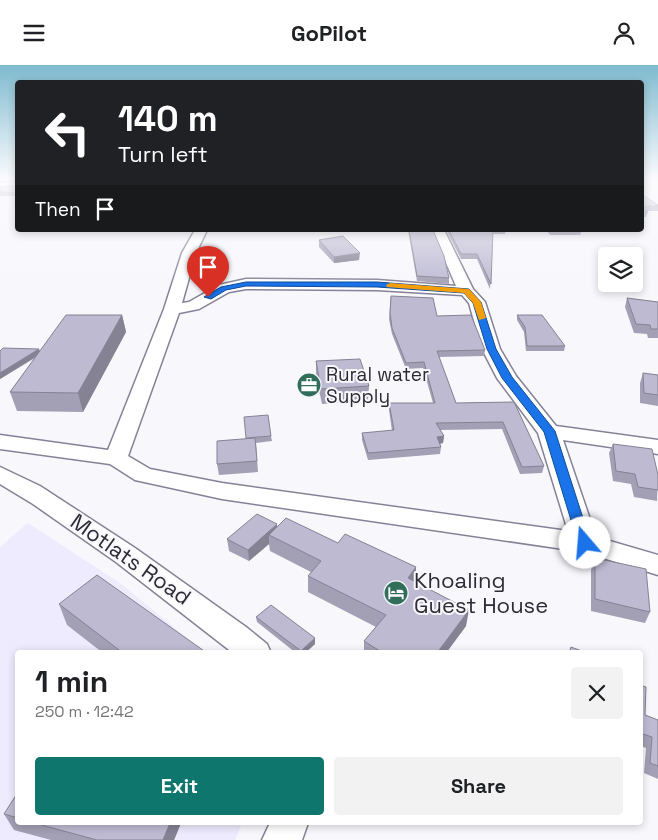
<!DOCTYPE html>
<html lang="en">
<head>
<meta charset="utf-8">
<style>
	body { margin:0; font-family:"Space Grotesk",sans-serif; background:#f2f2f2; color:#202124; height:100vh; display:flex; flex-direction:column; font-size:19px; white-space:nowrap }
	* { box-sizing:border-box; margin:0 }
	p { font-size:16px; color:#757577 }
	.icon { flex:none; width:28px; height:28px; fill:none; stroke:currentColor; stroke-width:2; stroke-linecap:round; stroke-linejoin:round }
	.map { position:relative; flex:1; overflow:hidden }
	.side { position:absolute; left:15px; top:585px; width:628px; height:175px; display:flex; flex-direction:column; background:#fff; border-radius:5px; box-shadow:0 2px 8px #0003 }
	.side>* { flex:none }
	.hud { position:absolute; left:15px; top:15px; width:629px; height:152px; border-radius:5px; box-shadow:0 2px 8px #0003; background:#202124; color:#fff; overflow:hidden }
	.controls { position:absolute; left:598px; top:182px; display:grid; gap:10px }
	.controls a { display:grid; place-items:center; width:45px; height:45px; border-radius:5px; background:#fff; box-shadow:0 2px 8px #0003; font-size:25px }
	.pin { position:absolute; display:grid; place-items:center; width:42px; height:42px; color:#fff; margin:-51px -21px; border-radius:50% 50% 50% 0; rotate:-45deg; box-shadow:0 0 5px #0007 }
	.pin .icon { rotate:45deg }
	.me { position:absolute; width:55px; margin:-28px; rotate:342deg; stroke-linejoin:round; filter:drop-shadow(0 0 4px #0008) }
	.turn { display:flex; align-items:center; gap:18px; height:105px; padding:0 20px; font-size:22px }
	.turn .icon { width:65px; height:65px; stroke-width:2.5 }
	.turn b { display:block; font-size:35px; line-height:42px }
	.then { display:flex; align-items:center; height:48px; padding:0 20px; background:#0003; gap:10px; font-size:19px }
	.round { display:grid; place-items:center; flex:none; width:52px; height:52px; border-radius:5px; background:#f2f2f2 }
	.summary { display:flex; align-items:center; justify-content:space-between; height:85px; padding:0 20px }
	h1 { font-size:30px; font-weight:700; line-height:38px }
	.primary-button { display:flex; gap:10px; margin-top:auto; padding:10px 20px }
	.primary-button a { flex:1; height:58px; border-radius:5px; background:#0f766e; color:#fff; font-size:20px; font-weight:700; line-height:58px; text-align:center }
	.primary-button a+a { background:#f2f2f2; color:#202124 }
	header { display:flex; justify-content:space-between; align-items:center; height:65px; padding:0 20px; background:#fff; font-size:22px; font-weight:700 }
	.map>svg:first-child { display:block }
	.built { fill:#eeebff }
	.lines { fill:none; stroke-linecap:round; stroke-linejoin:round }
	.minor-casing { stroke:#858298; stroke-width:3 }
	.minor { fill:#fff; fill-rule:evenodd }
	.wall { fill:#a3a0b5 }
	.shaded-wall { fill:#848293 }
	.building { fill:#bdbad2; stroke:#848293 }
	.route { fill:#1a73e8; stroke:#114b97 }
	.slow { fill:#f59e0b }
	.labels { text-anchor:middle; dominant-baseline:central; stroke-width:4; stroke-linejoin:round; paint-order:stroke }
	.poi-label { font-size:19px; fill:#2d2b35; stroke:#f7f7fc; text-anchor:start }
	.near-street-label { font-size:22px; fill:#2d2b35; stroke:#f7f7fc }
	.near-poi-label { font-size:22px; fill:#2d2b35; stroke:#f7f7fc; text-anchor:start }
</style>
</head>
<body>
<header><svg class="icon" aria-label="menu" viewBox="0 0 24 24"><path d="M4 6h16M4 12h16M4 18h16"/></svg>GoPilot<svg class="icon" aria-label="person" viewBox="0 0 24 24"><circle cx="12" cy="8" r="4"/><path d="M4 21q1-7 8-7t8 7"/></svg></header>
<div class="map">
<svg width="658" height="775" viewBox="0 0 658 775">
	<rect width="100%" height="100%" fill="#f7f7fc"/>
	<path class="built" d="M28,458L120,518L204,587L18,588V758H242L235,775H0V482Z"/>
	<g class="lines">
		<defs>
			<g id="minor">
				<path d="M18,117V123L0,124V118Z"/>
				<path d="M195,165H207L196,188L182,238L189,237L219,220L246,214L377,215L456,221L432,165H444L473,224L485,237L500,284L516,311L556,361L658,375V389L563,375L596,472L658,490V510L584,487L222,434L135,415L110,399L0,384V370L108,385L164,244L182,188ZM246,224L377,225L462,230L469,238L482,284L497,313L538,368L568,466L222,418L150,404L128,391L179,248L199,244L229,227Z"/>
				<path d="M0,402L40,421L135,483L246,562L267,579L271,588H233L116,497L33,439L0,419Z"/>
				<path d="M270,758H308L302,775H262Z"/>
			</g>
		</defs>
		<use href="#minor" class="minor-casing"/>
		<use href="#minor" class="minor"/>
	</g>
	<g class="wall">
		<path d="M18,121V131H0V122Z"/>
		<path d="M641,129L658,140V146H646L648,147L646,152H641Z"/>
		<path d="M408,165H433L449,213V219L417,216Z"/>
		<path d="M446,165H506L505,169H493L490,224L477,194H461Z"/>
		<path d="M546,165H582L580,170H550Z"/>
		<path d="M319,175L359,195L334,198L319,182Z"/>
		<path d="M391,231L437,251L485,285L484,291L439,292L456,338L514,337L544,401L542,408L520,409L502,364L440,365L444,371L443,378L440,379L441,382L440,389L368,395L362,375V368L392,366L389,345V338H433L423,303L406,304L392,269L389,254Z"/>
		<path d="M627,233L658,237V273H648L647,269L634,268L625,242Z"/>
		<path d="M122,250L126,267L83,347L17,346L10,327L35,293L0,314V286L39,284L40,286Z"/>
		<path d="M517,250L565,281L564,286H526L524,267L517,255Z"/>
		<path d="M316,296L369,321L368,336L322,339L316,311Z"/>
		<path d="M643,308L658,310V341L640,338V318Z"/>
		<path d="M271,371L272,376L256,378L258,407L219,410L217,399L246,373Z"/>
		<path d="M613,379L658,410L657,436L634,432L631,419L613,416L609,388Z"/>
		<path d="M277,462L338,478L416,502L415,516L466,561L446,588H364V576L376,562L308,527V511L311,507L270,486L269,479L249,496L229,486L227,474Z"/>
		<path d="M595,493L650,547L645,558L591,546V505Z"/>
		<path d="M59,539L207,588H103L67,560Z"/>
		<path d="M256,552L315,573V579L305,588H296L257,557Z"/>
		<path d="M640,620L645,650L658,655V714L644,708L646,683L640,681Z"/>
		<path d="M18,727V758H181L174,775H51L14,765L4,749Z"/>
	</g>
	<g class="shaded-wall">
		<path d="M360,188L359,195L334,198V192Z"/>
		<path d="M122,250L126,267L83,347L78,328Z"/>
		<path d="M39,284L40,289L0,314V308Z"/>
		<path d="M444,371L443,378L436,379L437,372Z"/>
		<path d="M277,459L278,471L269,470V479L249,496L248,485Z"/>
		<path d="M416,502L415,518L408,513Z"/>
		<path d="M469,545L466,561L446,588H437Z"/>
		<path d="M315,573V579L305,588H301V586Z"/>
		<path d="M170,758H181L174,775H163Z"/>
	</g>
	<g class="building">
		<path d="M18,121V128L0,127V122Z"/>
		<path d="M641,129L658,140V141L641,142Z"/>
		<path d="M641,143L648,147L641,148Z"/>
		<path d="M409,165H433L444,191L449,213L417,211Z"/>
		<path d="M449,165H493L491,219L477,189H461Z"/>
		<path d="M343,171L360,188L334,192L319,175Z"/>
		<path d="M391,231L433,233L437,251L471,250L485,285L437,286L456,338L514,337L544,401L522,402L503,357L436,358L444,371L437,372L441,382L368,388L362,368L394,365L389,338H435L424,297L406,298L392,263L390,248Z"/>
		<path d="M627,233L658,237V264H651L650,260L636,259Z"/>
		<path d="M66,250H122L78,328L10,327Z"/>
		<path d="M517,250H542L565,281H527L525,262Z"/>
		<path d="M3,283L39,284L0,308V286Z"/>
		<path d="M360,294L369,321L321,324L316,296Z"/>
		<path d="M643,308L658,310V330L644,328Z"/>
		<path d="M268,350L271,371L246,373L244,352Z"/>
		<path d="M255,373L257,396L217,399V376Z"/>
		<path d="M613,379L652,384L658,410V425L638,422L635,409L616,406Z"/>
		<path d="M257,449L277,459L248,485L227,474Z"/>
		<path d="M286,453L338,478L345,469L416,502L408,513L469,545L437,588H383L364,576L386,550L308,511L321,496L269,470Z"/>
		<path d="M595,493L646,504L650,547L595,534Z"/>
		<path d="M97,510L207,588H123L59,539Z"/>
		<path d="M271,540L315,573L301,586L256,552Z"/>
		<path d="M571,582L587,588H569Z"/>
		<path d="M640,620L646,622L645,650L658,655V701L650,698L652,672L640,668Z"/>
		<path d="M18,727V753L4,749Z"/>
		<path d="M34,758H170L163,775H97Z"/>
	</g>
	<linearGradient id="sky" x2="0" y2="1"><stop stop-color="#7ebacf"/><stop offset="0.51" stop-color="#fbfbfe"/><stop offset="1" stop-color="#fbfbfe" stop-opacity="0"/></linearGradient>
	<rect width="658" height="224" fill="url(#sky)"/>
	<path class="route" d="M246,217H377L469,224L481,237L496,284L512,312L555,366L591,478L589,482H580L578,478L544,367L502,313L487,284L473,238L464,228L377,222L246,221L226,225L211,234L204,232L221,222Z"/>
	<path class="slow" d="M390,218L469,224L481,237L486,253L479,255L473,238L464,228L387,222L386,220Z"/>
	<defs>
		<symbol id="office-disc" viewBox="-11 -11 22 22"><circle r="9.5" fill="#316e5a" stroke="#f7f7fc"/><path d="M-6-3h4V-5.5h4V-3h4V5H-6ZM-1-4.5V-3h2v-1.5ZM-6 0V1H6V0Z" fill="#fff"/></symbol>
		<symbol id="hotel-disc" viewBox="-11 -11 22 22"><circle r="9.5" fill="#316e5a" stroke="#f7f7fc"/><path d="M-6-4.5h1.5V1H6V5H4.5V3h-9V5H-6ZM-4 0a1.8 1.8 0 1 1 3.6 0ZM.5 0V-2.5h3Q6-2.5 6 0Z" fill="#fff"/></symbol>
	</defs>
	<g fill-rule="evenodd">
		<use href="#office-disc" x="295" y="306" width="28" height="28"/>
		<use href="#hotel-disc" x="382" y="514" width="28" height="28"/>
	</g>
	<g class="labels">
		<g class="poi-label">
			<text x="326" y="309">Rural water<tspan x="326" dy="22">Supply</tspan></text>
		</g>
		<g class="near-street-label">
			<text transform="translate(131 494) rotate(35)">Motlats Road</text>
		</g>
		<g class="near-poi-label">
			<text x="414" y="515">Khoaling<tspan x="414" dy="25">Guest House</tspan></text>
		</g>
	</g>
</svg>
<div class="controls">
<a><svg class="icon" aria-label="layers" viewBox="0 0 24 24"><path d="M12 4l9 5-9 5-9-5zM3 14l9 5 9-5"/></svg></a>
</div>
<div class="pin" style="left:208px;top:232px;background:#d93025"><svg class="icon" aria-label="arrive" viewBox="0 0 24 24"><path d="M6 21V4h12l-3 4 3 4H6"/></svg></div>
<svg class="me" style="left:585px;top:478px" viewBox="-20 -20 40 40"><circle r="19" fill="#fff"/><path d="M0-13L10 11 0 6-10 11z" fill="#1a73e8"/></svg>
<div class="hud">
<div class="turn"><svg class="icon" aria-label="left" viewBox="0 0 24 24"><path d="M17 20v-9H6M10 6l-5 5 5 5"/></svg><div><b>140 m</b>Turn left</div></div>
<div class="then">Then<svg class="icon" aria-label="arrive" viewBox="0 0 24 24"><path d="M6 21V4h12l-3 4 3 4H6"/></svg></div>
</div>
<section class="side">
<div class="summary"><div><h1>1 min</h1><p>250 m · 12:42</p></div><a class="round"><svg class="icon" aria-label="close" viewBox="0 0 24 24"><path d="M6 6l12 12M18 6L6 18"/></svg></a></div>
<div class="primary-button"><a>Exit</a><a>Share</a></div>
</section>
</div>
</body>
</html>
